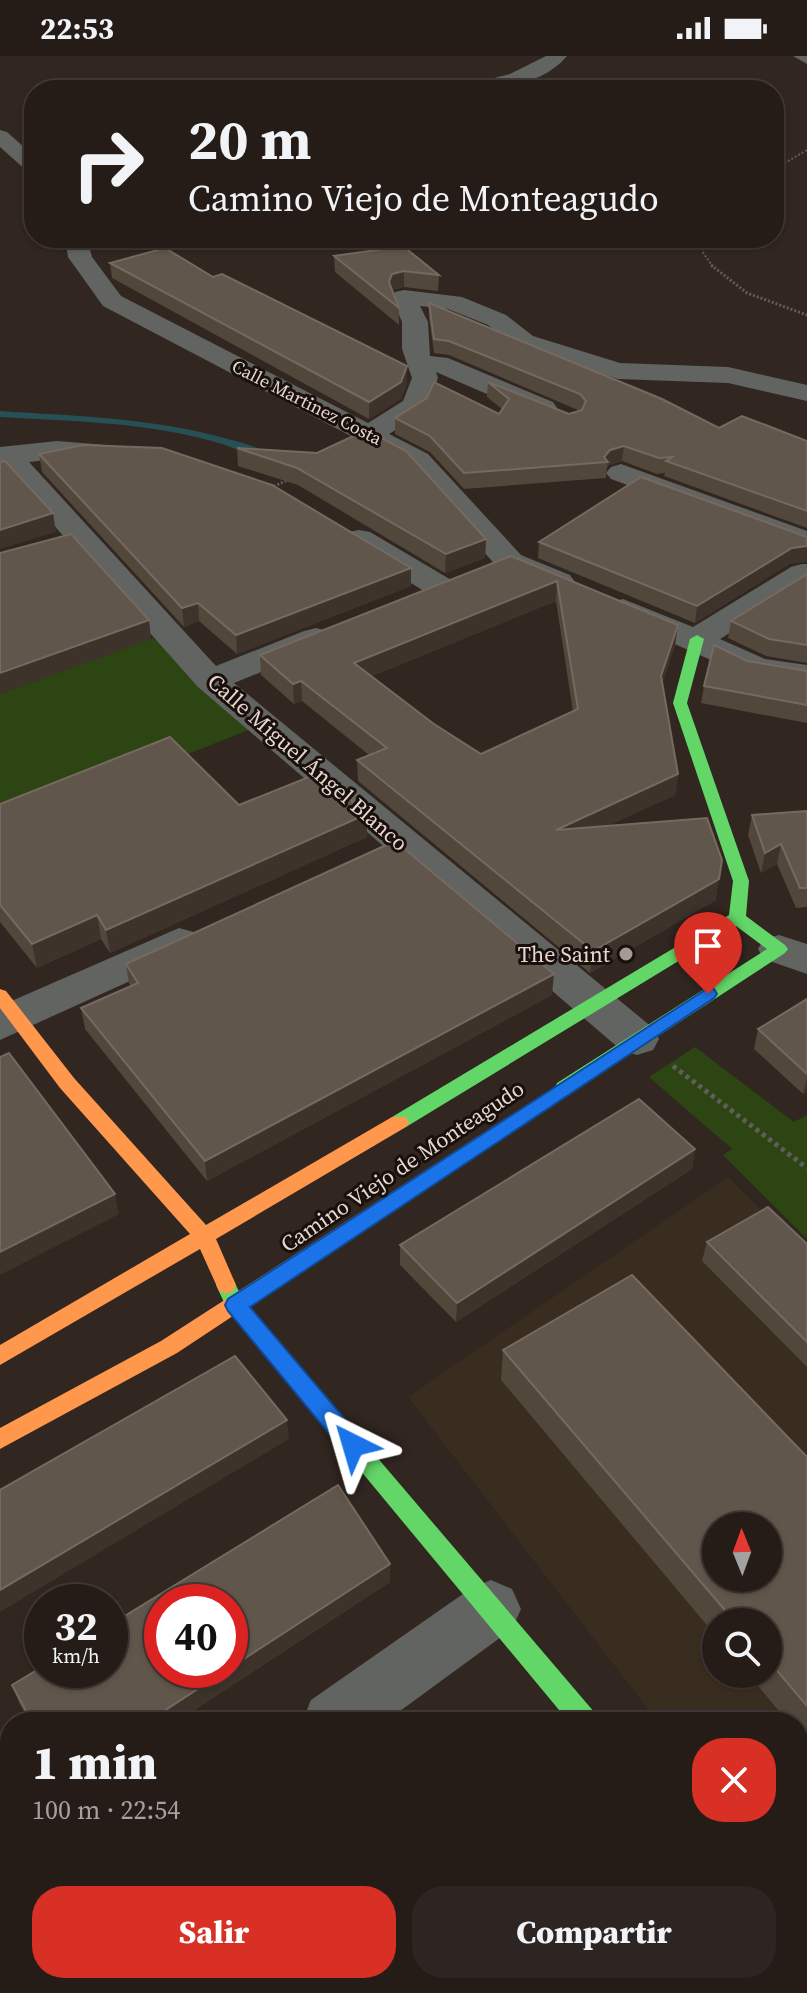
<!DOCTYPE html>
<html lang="es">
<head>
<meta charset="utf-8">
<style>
	body { margin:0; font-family:"Source Serif 4",serif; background:#2d2521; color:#f1f3f6; height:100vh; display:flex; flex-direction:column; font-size:30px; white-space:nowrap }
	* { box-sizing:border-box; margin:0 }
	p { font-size:26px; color:#a3a1a2 }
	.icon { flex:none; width:44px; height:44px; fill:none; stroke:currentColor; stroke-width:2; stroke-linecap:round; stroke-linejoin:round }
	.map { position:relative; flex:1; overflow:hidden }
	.panel { position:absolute; left:0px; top:1656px; width:808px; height:282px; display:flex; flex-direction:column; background:#251c18; border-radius:32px 32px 0 0; box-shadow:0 2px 6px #0004,0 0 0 2px #423a37 }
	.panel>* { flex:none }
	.top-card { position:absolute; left:24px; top:24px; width:760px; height:168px; border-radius:32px; box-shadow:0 2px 6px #0004,0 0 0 2px #423a37; background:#251c18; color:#f1f3f6; overflow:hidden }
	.needle { width:52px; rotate:359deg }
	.fabs { position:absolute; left:702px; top:1456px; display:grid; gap:16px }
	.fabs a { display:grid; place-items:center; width:80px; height:80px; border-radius:50%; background:#251c18; box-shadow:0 2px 6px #0004,0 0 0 2px #423a37; font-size:40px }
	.speed { position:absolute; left:24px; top:1528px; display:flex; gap:16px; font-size:40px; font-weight:700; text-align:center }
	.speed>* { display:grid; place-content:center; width:104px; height:104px; border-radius:50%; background:#251c18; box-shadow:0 2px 6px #0004,0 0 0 2px #423a37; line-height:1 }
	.speed small { font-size:20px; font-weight:400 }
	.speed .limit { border:12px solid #d22; background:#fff; color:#111 }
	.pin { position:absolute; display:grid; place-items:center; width:68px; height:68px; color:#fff; margin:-82px -34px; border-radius:50% 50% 50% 0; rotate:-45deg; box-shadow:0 0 8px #0007 }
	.pin .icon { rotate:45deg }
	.me { position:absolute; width:88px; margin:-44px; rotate:320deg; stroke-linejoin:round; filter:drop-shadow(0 0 6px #0008) }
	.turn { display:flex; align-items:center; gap:28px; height:168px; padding:0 32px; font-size:36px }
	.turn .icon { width:104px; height:104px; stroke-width:2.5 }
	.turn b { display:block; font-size:56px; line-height:68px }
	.round { display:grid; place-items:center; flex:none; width:84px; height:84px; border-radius:32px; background:#2d2521 }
	.head { display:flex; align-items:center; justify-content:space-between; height:136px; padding:0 32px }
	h1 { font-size:48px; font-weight:800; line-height:60px }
	.cta { display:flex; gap:16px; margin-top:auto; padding:16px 32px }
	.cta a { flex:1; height:92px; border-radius:32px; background:#d93025; color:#fff; font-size:32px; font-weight:800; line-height:92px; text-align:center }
	.cta a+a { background:#2d2521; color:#f1f3f6 }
	.status { display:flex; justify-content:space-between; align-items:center; height:56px; padding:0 40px; background:#251c18; direction:ltr }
	.status svg { height:22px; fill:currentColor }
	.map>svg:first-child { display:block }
	.education { fill:#392d1f; fill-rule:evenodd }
	.green { fill:#2c4512 }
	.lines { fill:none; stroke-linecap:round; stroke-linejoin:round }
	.stream { fill:#275056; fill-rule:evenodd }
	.path-far2 { stroke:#605d5a; stroke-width:2; stroke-dasharray:2 2; stroke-linecap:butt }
	.path-far1 { stroke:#605d5a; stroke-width:3; stroke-dasharray:2 2; stroke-linecap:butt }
	.path { stroke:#605d5a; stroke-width:5; stroke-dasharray:4 4; stroke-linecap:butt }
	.street { fill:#626461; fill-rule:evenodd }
	.fast { fill:#63d668; fill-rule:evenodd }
	.slow { fill:#ff974d; fill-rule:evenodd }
	.wall { fill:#51473b; fill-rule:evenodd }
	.shaded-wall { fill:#3e332a }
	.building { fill:#61564b; stroke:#766a60; stroke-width:2; fill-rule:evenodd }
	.route { fill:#1a73e8; stroke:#114b97; stroke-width:2 }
	.poi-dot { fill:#a79993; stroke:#190f0b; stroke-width:3 }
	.labels { text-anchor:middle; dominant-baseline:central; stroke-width:6; stroke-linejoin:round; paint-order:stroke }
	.far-street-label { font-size:18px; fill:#e6d7d1; stroke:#190f0b }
	.street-label { font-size:22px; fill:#e6d7d1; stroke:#190f0b }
	.poi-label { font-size:22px; fill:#e6d7d1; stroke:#190f0b; text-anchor:end }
</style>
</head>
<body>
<div class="status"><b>22:53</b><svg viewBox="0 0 49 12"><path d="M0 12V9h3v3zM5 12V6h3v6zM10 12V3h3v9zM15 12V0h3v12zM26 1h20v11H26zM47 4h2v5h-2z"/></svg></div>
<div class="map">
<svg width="807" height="1937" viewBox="0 0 807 1937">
	<rect width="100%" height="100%" fill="#312620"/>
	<path class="education" d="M728,1121L807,1199V1859L798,1847V1666H658L408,1341ZM716,1470H768V1522H716ZM716,1566H768V1618H716Z"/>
	<g class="green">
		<path d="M153,582L256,671L0,773V638Z"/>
		<path d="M695,991L794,1066L807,1059V1183L723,1099L732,1093L649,1021Z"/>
	</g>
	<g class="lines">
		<path class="stream" d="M0,355C77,360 154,362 228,383C243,387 262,392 274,401L269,404C247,398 226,388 204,383C138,366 68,365 0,361Z"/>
		<g class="path-far2">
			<path d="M774,113L807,94"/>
			<path d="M709,182L702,195L713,211"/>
		</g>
		<g class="path-far1">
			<path d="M711,209L747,237L807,259"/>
			<path d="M270,432L290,423"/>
		</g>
		<path class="path" d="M673,1010L807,1112"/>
		<g class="street">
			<path d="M546,0H567C542,30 496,34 460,34L463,30L510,18Z"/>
			<path d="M793,0H807V8Z"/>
			<path d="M0,74L7,76L34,100V117L27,115L0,91Z"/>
			<path d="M65,182H87L92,201L121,240L368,367L403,345L412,322L402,293V266L392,241L395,236L404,234L462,241L506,259L533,280L620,307L728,311L807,329V345L728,327L618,323L515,290L488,269L448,253L420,250L428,266L430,300L448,302L553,346L557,352L553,358L543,360L533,358L436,316L438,322L425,355L389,378L428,398L521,499L570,519L575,526L570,533L559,536L548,533L499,513L408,410L103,250L68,201Z"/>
			<path d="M57,385L131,391L135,397L131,403L121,406L57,403L29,406L216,610L304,575L316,572L328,575L333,582L328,589L234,627L653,972L659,983L653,994L637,999L621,994L198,631L0,409V391Z"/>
			<path d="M621,408L807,475V495L611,423L606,417L611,411Z"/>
			<path d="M359,474L370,476L453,525L458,532L453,539L442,542L431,539L348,490L343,483L348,476Z"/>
			<path d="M802,508H807V529L720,583L765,603L807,609V629L745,619L611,560L607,553L611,546L623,543L693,571L791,511Z"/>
			<path d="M179,872L194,876L200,886L194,896L0,984V950Z"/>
			<path d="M779,879L807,888V918L764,903L758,893L764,883Z"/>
			<path d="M491,1524L512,1533L521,1553L512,1573L385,1666H302L311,1644L470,1533Z"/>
			<path d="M213,1928H284L288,1937H217Z"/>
			<path d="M519,1928H596L592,1937H515Z"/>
		</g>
		<g class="fast">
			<path d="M697,579L704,583L687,647L749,825L746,860L785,889L788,893L785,897L571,1037H557L555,1032L557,1027L767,893L736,870L406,1071H392L389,1066L392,1061L729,859L733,825L673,647L690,583Z"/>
			<path d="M226,1220L233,1223L243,1244L595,1657L599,1666H569L228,1255L216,1229L219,1223Z"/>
		</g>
		<g class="slow">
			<path d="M0,933L6,935L74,1022L206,1169L392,1061H406L409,1066L406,1071L216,1183L236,1229L233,1235L226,1238L219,1235L200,1193L0,1309V1289L190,1178L60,1032L0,952Z"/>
			<path d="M564,1025L571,1027L573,1032L571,1037L177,1297L0,1393V1372L161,1285Z"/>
		</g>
	</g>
	<g class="wall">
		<path d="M334,200L439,219L438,235L404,231L392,234L399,252V269L335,216Z"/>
		<path d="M110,207L407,310V327L401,343L369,363L112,222Z"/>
		<path d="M429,247L719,372L807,385V472L664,420L665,417L657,418L622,405L609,409L607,411L606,422L464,433L430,396L395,378V362L499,358L502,353L487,341L488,326L569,358L580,355L449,299L434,297L429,262Z"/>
		<path d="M237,392L317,397L486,483L485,502L445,517L298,429L238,410Z"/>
		<path d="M39,398L411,512V530L237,598L199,565L184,571L42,416Z"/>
		<path d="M539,486L789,508L695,567L538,502Z"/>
		<path d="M511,500L678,569L675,589L662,628L678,718L675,739L609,769L716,844L590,917L358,725L357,704L369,699L302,645L294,648L261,619L260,599ZM556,545L573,656L481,698L434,668L372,620Z"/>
		<path d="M807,518V607L766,600L728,582L731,565Z"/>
		<path d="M747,605L807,615V667L701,647L704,630Z"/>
		<path d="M0,748L239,749L367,781L110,897L101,883L37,912L0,866Z"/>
		<path d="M807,755V851L796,852L777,808L761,817L748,779L752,759Z"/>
		<path d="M126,908L552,939L207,1125L85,973L81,952L131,930L129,928Z"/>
		<path d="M807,943V1036L803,1038L754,993L758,973Z"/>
		<path d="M695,1093L692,1113L456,1266L400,1209V1189Z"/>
		<path d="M707,1186L807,1188V1311L702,1205Z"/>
		<path d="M503,1294L807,1401V1688L798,1678V1666H788L748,1618H768V1566H716V1580L501,1324Z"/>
		<path d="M390,1526L176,1666H29L19,1646L12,1629Z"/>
	</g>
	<g class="shaded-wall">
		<path d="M404,215V231L392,234L389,226L392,218Z"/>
		<path d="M407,310V327L401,343L369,363V346Z"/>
		<path d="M624,390L622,405L609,409L607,411L608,406L604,401L610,394Z"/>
		<path d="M53,457L56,476L0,493V474Z"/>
		<path d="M486,483L485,502L445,517L446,498Z"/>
		<path d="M807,490V506L789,508L695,567L697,550L792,492Z"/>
		<path d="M411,512V530L237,598L236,579Z"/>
		<path d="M557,525L556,545L355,627L354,607Z"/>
		<path d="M198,547L199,565L184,571L182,552Z"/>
		<path d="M149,564L151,583L0,638V617Z"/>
		<path d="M678,569L675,589L658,641L661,620Z"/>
		<path d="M301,625L302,645L294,648L293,628Z"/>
		<path d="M678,718L675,739L554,795L556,774Z"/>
		<path d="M367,758V781L110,897L106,874Z"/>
		<path d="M781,788L777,808L761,817L765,797Z"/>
		<path d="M719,823L716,844L590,917L593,895Z"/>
		<path d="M97,859L101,883L37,912L32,888Z"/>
		<path d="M554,918L552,939L207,1125L205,1105Z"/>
		<path d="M807,1022V1036L803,1038Z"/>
		<path d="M695,1093L692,1113L456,1266L457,1247Z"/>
		<path d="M115,1138L119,1158L0,1219V1196Z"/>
		<path d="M287,1364L289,1383L0,1556V1534Z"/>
		<path d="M390,1508V1526L176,1666H147L227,1614H230V1612Z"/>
	</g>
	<g class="building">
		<path d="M463,31L475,34H449Z"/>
		<path d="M398,191H404L439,219L404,215L392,218L389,226L399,252L334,200Z"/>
		<path d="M165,192L213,221L222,218L407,310L401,326L369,346L110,207Z"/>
		<path d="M429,247L662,343L719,372L742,360L807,385V455L666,405L672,401L659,402L624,390L610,394L604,401L608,406L464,417L430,380L395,362L427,342L434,326L499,358L509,343L488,326L569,358L582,354L586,345L580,338L449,285L434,283Z"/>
		<path d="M366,374L406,395L486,483L446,498L297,412L237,392L317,397Z"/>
		<path d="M83,389L162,392L272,429L411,512L236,579L198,547L182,552L39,398Z"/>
		<path d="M5,405L53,457L0,474V406Z"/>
		<path d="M641,421L807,481V490L792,492L697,550L539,486Z"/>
		<path d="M71,478L149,564L0,617V497Z"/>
		<path d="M511,500L678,569L661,620L678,718L556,774L707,762L722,804L719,823L593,895L357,704L387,692L301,625L293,628L260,599ZM557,525L578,653L481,698L434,668L354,607Z"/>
		<path d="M807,518V589L769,583L731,565Z"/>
		<path d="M714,589L747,605L807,615V649L704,630Z"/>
		<path d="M170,681L239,749L319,717L367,758L106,874L97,859L32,888L0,849V748Z"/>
		<path d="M807,755V832H800L781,788L765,797L752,759Z"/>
		<path d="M395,785L554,918L205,1105L81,952L138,927L126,908Z"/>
		<path d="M807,943V1018L758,973Z"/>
		<path d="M9,997L115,1138L0,1196V1001Z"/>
		<path d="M639,1043L695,1093L457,1247L400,1189Z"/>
		<path d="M768,1151L807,1188V1286L707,1186Z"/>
		<path d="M632,1219L807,1401V1650L768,1604V1566H735L503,1294ZM716,1470H768V1522H716Z"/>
		<path d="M235,1300L287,1364L0,1534V1434Z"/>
		<path d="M338,1429L390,1508L230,1612V1546H162V1614H227L147,1666H32L12,1629L42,1611V1614H110V1569Z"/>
	</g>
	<path class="route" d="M708,932L714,933L717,938L714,942L250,1251L361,1382L365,1389L361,1397L353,1400L345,1397L228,1255L225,1249L228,1243Z"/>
	<circle class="poi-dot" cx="626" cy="898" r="8"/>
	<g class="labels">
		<g class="far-street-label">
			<text transform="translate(307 346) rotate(27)">Calle Martinez Costa</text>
		</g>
		<g class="street-label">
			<text transform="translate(308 706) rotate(41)">Calle Miguel Ángel Blanco</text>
			<text transform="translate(402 1110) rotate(-34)">Camino Viejo de Monteagudo</text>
		</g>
		<g class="poi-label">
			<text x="610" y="898">The Saint</text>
		</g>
	</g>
</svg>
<div class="fabs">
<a><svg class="needle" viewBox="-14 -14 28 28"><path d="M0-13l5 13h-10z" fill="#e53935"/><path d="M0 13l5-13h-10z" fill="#a3a1a2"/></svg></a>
<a><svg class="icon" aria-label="search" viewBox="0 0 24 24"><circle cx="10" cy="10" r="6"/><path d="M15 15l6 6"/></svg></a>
</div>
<div class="speed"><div>32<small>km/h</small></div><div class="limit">40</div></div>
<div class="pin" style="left:708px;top:938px;background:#d93025"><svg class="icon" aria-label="arrive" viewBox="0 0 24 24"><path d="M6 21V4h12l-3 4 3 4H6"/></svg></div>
<svg class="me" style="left:353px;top:1389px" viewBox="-20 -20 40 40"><path d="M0-17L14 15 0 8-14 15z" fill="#1a73e8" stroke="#fff" stroke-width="4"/></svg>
<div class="top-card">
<div class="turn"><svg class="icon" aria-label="right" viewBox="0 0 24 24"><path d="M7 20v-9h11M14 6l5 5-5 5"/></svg><div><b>20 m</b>Camino Viejo de Monteagudo</div></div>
</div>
<section class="panel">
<div class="head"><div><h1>1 min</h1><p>100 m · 22:54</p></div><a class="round" style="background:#d93025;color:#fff"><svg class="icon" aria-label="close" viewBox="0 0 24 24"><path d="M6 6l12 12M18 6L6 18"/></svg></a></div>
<div class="cta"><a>Salir</a><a>Compartir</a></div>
</section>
</div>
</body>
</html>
